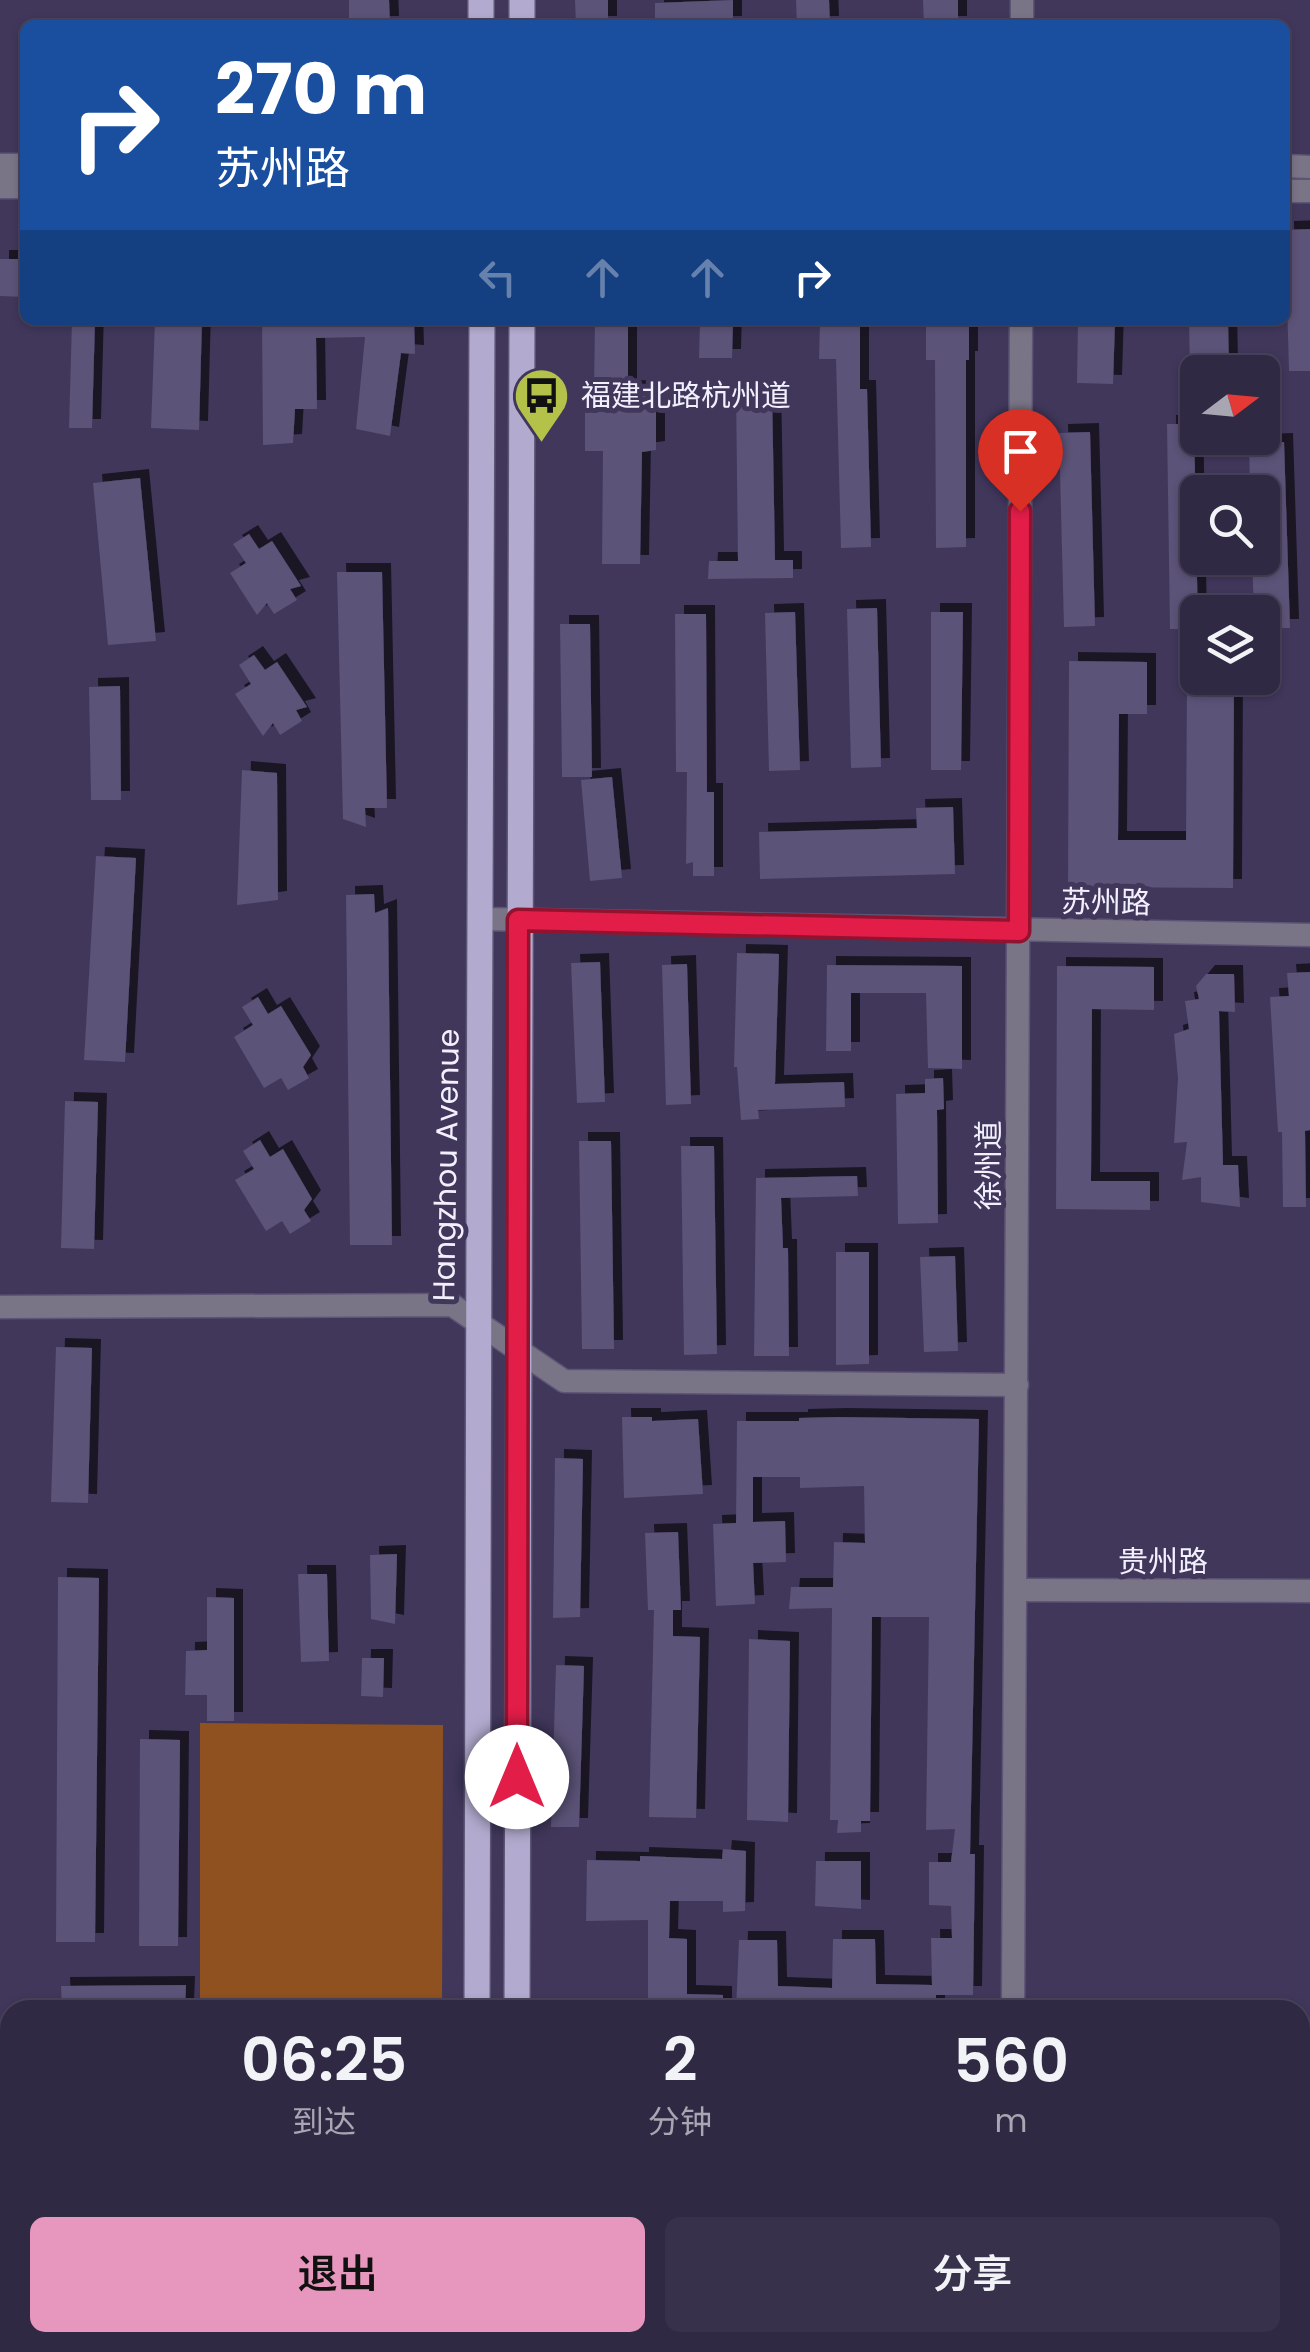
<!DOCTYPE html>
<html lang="zh">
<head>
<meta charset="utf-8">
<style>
	body { margin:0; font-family:Poppins,"Noto Sans SC",sans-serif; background:#38314b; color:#f1f3f6; height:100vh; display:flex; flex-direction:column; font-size:38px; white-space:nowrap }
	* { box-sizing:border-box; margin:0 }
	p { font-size:32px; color:#a8a6b2 }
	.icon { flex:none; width:55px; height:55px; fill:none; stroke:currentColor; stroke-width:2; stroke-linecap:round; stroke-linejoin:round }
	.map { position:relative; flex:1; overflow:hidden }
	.side { position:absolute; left:0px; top:2000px; width:1310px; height:352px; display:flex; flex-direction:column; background:#302944; border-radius:30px 30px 0 0; box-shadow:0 2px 8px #0004,0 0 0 2px #4b455d }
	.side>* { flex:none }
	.banner { position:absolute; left:20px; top:20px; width:1270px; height:305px; border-radius:15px; box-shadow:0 2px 8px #0004,0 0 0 2px #4b455d; background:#1a4fa0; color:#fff; overflow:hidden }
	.needle { width:65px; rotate:74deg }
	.fabs { position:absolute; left:1180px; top:355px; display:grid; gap:20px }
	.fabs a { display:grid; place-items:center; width:100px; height:100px; border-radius:15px; background:#302944; box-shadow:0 2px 8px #0004,0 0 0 2px #4b455d; font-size:50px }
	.pin { position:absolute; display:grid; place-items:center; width:85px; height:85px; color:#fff; margin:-102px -42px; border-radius:50% 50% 50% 0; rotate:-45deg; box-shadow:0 0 10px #0007 }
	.pin .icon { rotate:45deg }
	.me { position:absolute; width:110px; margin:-55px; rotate:0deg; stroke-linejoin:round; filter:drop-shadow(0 0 8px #0008) }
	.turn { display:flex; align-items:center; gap:35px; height:210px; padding:0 30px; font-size:45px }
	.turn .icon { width:130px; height:130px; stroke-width:2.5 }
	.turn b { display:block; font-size:70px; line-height:85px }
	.lanes { display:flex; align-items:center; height:95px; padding:0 30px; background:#0003; justify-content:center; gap:50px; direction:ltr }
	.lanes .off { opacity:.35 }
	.eta { display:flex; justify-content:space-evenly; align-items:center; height:170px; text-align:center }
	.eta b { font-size:60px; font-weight:600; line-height:70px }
	.primary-button { display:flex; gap:20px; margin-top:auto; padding:20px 30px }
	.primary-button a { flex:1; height:115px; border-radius:15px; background:#e797bd; color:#111; font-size:40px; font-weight:600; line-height:115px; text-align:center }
	.primary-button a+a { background:#38314b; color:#f1f3f6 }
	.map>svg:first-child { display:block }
	.green { fill:#8f5120 }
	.building { fill:#5b5278; filter:url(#shadow) }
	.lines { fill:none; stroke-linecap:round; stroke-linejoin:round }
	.minor-casing { stroke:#5d5575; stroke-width:25 }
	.major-casing { stroke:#5d5575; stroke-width:28 }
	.minor { stroke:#797587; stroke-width:22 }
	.major { stroke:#b3abcf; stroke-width:25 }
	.route-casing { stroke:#92132f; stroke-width:25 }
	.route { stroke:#e11d48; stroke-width:18 }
	.labels { text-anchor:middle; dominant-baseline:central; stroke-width:10; stroke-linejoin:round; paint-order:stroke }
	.poi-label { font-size:30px; fill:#f3f0fe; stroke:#40375b; text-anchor:start }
	.street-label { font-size:30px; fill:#f3f0fe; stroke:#40375b }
</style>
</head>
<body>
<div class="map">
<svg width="1310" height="2352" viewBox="0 0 1310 2352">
	<defs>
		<filter id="shadow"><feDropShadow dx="9" dy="-9" stdDeviation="0" flood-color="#0009"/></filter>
	</defs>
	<rect width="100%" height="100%" fill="#40375b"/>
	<path class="green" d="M200,1723L443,1725L442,2010H200Z"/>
	<g class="building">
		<path d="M349,0H389L390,25H349Z"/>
		<path d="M575,0H608V25H576Z"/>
		<path d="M733,0V25H655V3Z"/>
		<path d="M796,0H829L830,25H797Z"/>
		<path d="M923,0H958V25H924Z"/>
		<path d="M1310,229V371H1289L1285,230Z"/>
		<path d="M0,259H25V297L0,296Z"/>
		<path d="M72,320H95L92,428H69Z"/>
		<path d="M155,320H202L199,430L151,428Z"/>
		<path d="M262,320H414L415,354L401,353L390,436L356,429L365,337L316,338L317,409H295L293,443L263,445Z"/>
		<path d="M595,320H628V389L656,390V450L642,452L640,564H602L603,451H585V388H594Z"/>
		<path d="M700,320H733L732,358H699Z"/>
		<path d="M820,320H860V389H867L871,547L841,548L836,359H819Z"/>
		<path d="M926,320H969V360H966V547L936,548L935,360H926Z"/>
		<path d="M1078,320H1115L1113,384L1077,383Z"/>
		<path d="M1189,320H1228L1229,372H1190Z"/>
		<path d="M772,390L775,560H793V578L708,579L709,561H738L736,391Z"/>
		<path d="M1167,424H1194L1198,629H1170Z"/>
		<path d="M1090,432L1095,626L1064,627L1059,433Z"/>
		<path d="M1284,442L1290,628H1262V612H1254L1252,558H1262V492H1250L1249,443Z"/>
		<path d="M140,478L156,641L108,645L93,483Z"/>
		<path d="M249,534L259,549L272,541L301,586L290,589L297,600L274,614L267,603L257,615L230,573L246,563L233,544Z"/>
		<path d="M337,572H382L387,808H365L366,827L343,819Z"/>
		<path d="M877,608L881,767L851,768L847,609Z"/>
		<path d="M795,612L800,770L769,771L765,613Z"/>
		<path d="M931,612H963L961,770H931Z"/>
		<path d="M675,614H706L707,792H714V876H693V862L686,864L687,772H676Z"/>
		<path d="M560,624H590L592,777H562Z"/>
		<path d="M254,655L265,670L277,662L307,707L296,710L302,721L280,735L273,723L263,736L235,694L251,684L239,665Z"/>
		<path d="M1069,661L1147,662V714H1119L1118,840H1186L1187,678H1234L1233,888L1068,887Z"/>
		<path d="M120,686L121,800H91L89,687Z"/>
		<path d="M242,770L277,773L278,900L237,905Z"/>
		<path d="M612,777L622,878L590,881L581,780Z"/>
		<path d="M953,807L955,874L760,879L759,832L917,828L916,808Z"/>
		<path d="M96,856L136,858L125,1062L84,1060Z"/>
		<path d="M374,894L375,913L388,908L392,1245H350L346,895Z"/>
		<path d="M737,953L779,954L775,1084L844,1082L845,1107L758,1110L759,1119L741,1120L737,1067H734Z"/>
		<path d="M600,962L605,1102L577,1103L571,963Z"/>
		<path d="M687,964L691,1104L666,1105L662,965Z"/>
		<path d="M827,965L962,966V1069L928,1068L926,993H851V1051H826Z"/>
		<path d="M1057,966L1154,967V1010L1092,1009L1091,1181H1150V1210L1056,1209Z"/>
		<path d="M1310,972V1130L1305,1131L1306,1207H1283L1282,1132H1278L1270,997L1289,996L1287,973Z"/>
		<path d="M1206,974H1234L1235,1012L1219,1011L1223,1165H1238L1240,1207L1201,1202V1177L1182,1180L1187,1142L1174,1143L1178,1078L1174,1034L1189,1029L1185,1001L1199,999L1196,986Z"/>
		<path d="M258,997L268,1014L281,1006L311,1055L303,1067L309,1078L288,1090L281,1078L264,1088L234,1037L253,1025L242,1007Z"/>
		<path d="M943,1078L944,1109L937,1110L938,1223L898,1224L896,1094L925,1093V1079Z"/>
		<path d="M65,1101L98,1102L94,1249L61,1248Z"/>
		<path d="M260,1140L270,1157L283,1149L312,1199L304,1210L311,1221L290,1234L282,1221L266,1231L235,1180L254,1169L243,1151Z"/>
		<path d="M579,1141H611L614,1349H582Z"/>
		<path d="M681,1146H714L717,1354L684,1355Z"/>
		<path d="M857,1176L858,1196L781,1198L783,1248H788L789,1356H754L756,1178Z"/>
		<path d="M836,1252H869V1364L836,1365Z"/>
		<path d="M955,1256L958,1351L924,1352L920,1257Z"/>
		<path d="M56,1347L92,1348L88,1503L51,1502Z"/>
		<path d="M622,1417H652V1421L698,1419L703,1494L624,1498Z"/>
		<path d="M838,1417L979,1419L970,1854H975L973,1995H936V2010H736L739,1940H777L778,1986L832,1988L833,1939H875L876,1984L932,1985L931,1938H952L951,1906L929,1905V1862H951L955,1829L926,1830L929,1617H872L870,1821H861V1832L837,1833L838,1820H830L832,1608L789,1609L791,1587H833L834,1542L865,1543L864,1486L800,1488V1477H753V1522L785,1521L786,1562L753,1563L755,1604L716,1606L713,1524L736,1523L737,1421H799V1418Z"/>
		<path d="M555,1458L583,1459L580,1617L553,1618Z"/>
		<path d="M678,1532L681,1610H673V1636L700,1637L696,1818L649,1817L654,1610H648L645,1533Z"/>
		<path d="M397,1554L395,1624L371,1619L370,1555Z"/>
		<path d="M298,1574H327L329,1661L301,1662Z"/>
		<path d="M58,1577L99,1578L95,1942H56Z"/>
		<path d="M207,1597L234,1598V1721H207V1695H185L186,1651L207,1650Z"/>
		<path d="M749,1639L790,1641L788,1822L747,1820Z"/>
		<path d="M362,1658H384L383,1697L361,1696Z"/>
		<path d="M556,1665L584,1666L579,1827H551Z"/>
		<path d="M140,1739L180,1740L178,1946H139Z"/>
		<path d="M723,1849L746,1851L745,1911L723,1912V1901H670L669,1938L687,1939V1994L723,1995V2010H648V1920L586,1921L587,1860L640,1861V1856L722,1859Z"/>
		<path d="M816,1861H861V1909L815,1906Z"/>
		<path d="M186,1985L185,2010H62L61,1986Z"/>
	</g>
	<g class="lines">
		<defs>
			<g id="minor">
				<path d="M1022,25V0"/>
				<path d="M0,165H25"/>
				<path d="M1285,166L1310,167"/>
				<path d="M0,187H25"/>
				<path d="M1285,191H1310"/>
				<path d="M482,919L1310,935"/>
				<path d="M0,1307L452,1305L564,1381L1017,1385"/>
				<path d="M1017,1590L1310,1591"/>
				<path d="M1013,2010L1021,320"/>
				<path d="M1008,2352V2342"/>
			</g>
			<g id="major">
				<path d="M481,0V25"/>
				<path d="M522,0V25"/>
				<path d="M477,2010C476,1447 482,883 482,320"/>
				<path d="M517,2010L522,320"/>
				<path d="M0,2081H10"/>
				<path d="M1300,2085H1310"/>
				<path d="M1300,2119H1310"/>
				<path d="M0,2120H10"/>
				<path d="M474,2352V2342"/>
				<path d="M515,2352L516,2342"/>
			</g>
		</defs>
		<use href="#minor" class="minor-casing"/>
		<use href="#major" class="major-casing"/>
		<use href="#minor" class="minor"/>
		<use href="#major" class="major"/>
	</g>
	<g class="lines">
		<defs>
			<path id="route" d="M517,1777L518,920L1019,931L1020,511"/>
		</defs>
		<use href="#route" class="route-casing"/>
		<use href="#route" class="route"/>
	</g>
	<defs>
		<symbol id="bus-pin" viewBox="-11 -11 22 30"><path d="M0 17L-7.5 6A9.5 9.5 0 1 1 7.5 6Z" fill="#b5c24a" stroke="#40375b"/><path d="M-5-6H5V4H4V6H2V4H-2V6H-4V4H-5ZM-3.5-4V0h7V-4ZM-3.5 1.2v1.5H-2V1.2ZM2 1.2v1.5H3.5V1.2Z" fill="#111"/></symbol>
	</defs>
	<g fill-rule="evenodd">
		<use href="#bus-pin" x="510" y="364" width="63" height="86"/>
	</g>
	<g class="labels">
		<g class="poi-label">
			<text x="581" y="395">福建北路杭州道</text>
		</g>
		<g class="street-label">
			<text transform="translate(1106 902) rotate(1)">苏州路</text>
			<text transform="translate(446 1165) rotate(-89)">Hangzhou Avenue</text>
			<text transform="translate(988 1165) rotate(-90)">徐州道</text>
			<text x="1163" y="1561">贵州路</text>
		</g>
	</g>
</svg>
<div class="fabs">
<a><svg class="needle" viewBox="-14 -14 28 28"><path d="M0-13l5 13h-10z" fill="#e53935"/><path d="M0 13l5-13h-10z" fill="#a8a6b2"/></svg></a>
<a><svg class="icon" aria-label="search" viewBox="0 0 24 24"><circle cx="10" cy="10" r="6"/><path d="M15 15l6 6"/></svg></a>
<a><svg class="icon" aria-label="layers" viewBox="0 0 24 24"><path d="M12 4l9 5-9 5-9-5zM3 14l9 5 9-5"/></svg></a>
</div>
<div class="pin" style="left:1020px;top:511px;background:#d93025"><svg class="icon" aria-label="arrive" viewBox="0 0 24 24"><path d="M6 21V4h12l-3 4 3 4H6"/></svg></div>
<svg class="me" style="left:517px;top:1777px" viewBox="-20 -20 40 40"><circle r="19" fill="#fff"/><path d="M0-13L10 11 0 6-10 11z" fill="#e11d48"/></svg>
<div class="banner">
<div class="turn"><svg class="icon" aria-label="right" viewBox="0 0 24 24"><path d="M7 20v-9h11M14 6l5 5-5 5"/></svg><div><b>270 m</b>苏州路</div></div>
<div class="lanes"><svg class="icon off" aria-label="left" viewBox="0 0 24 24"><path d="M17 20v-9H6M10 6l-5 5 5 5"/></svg><svg class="icon off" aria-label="ahead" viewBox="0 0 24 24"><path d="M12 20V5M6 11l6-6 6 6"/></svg><svg class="icon off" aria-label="ahead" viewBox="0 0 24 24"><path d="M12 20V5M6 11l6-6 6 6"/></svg><svg class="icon" aria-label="right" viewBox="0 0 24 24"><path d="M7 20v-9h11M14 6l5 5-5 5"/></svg></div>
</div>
<section class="side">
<div class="eta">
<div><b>06:25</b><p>到达</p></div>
<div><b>2</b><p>分钟</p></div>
<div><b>560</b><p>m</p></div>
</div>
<div class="primary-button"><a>退出</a><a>分享</a></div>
</section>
</div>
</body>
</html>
